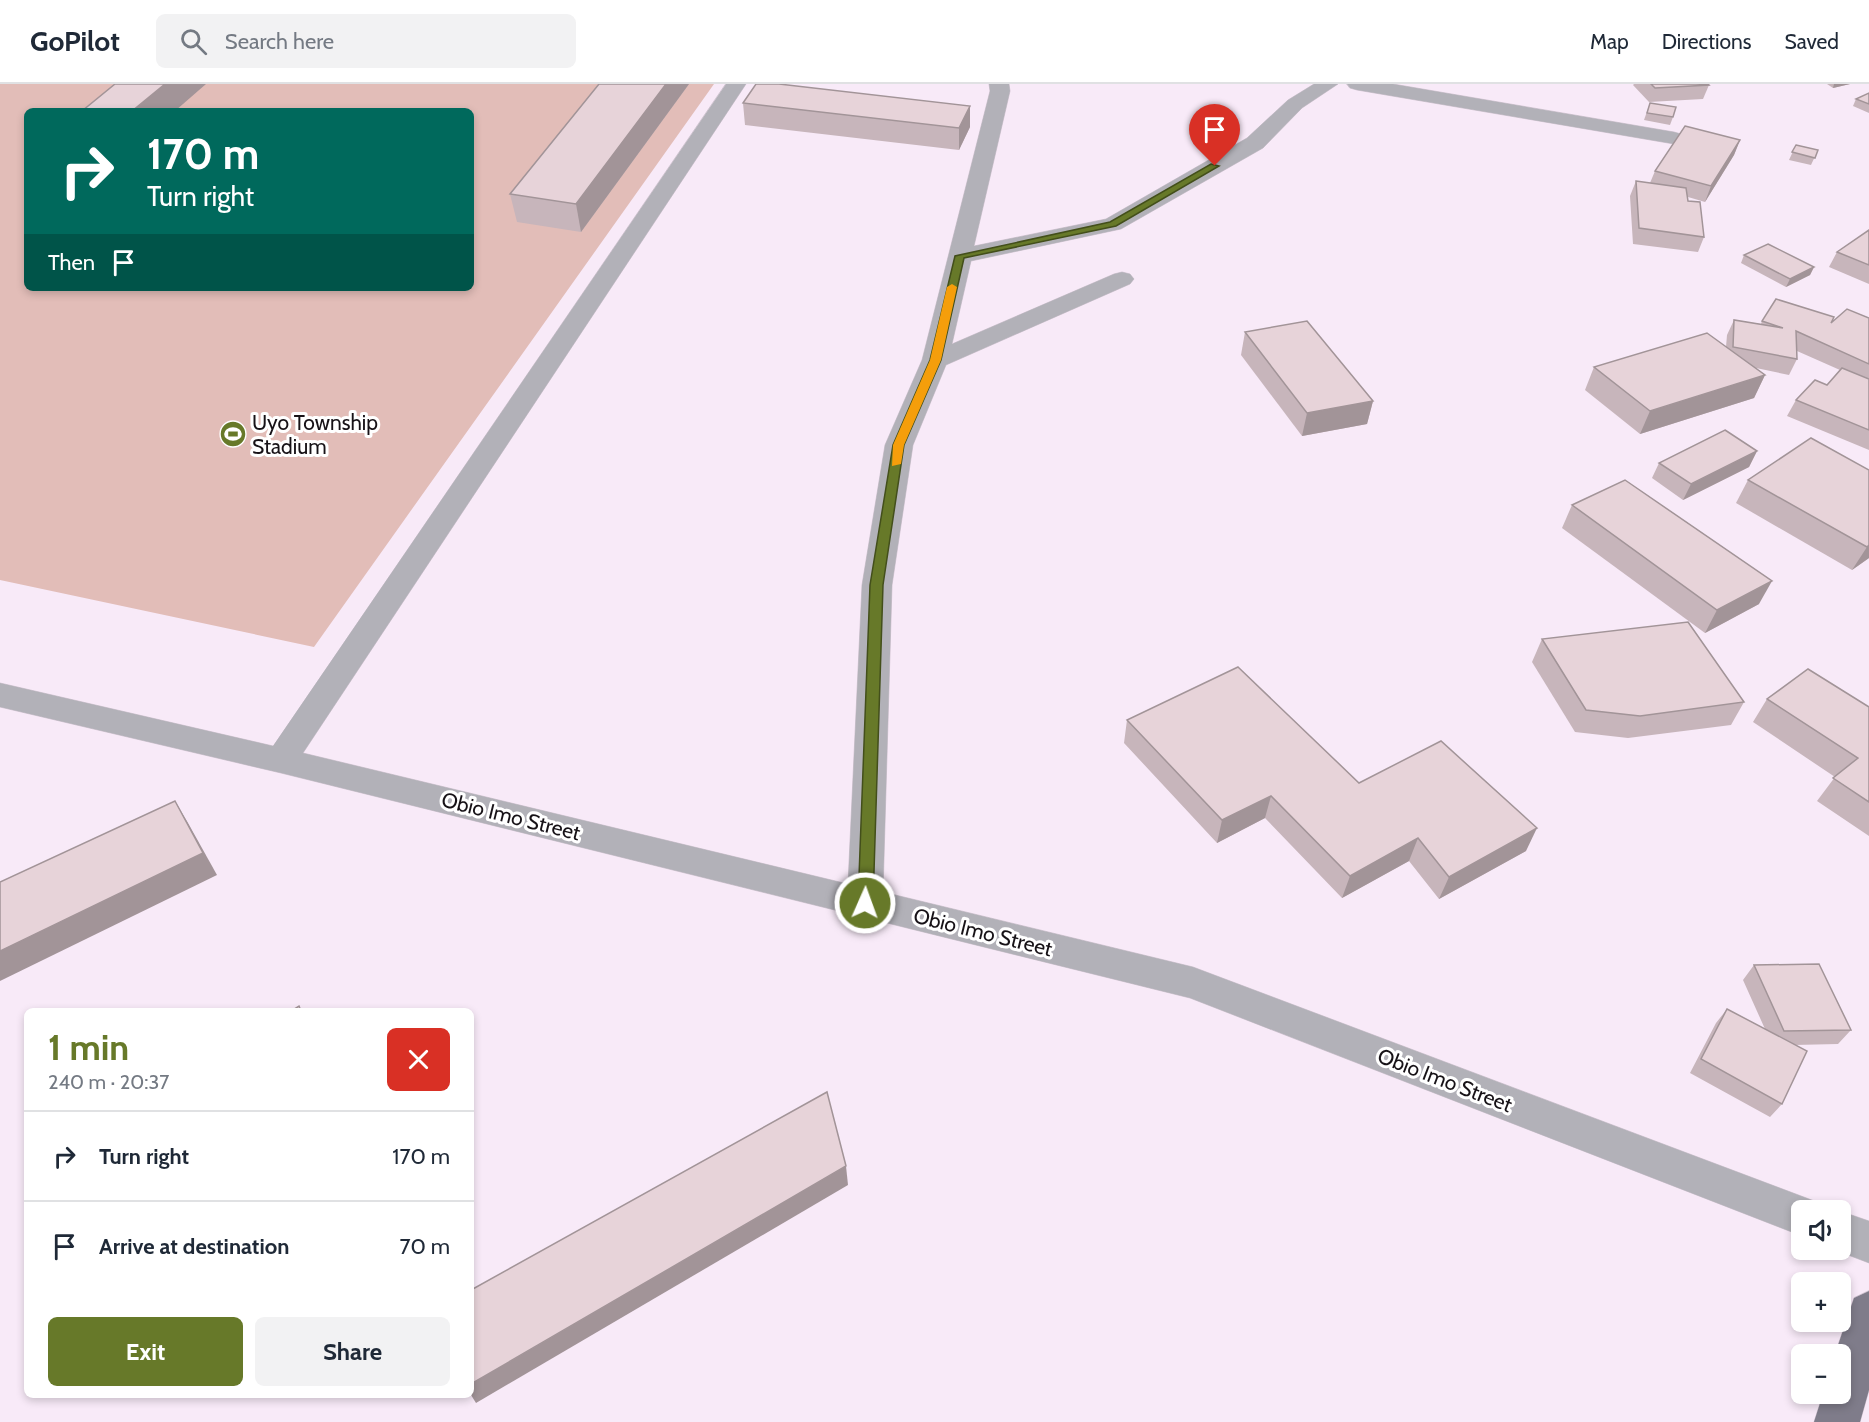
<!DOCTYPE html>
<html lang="en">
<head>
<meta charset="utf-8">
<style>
	body { margin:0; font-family:Cabin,sans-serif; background:#f2f2f3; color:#1f2937; height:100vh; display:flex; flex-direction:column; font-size:22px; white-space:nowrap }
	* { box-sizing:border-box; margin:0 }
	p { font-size:20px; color:#747a83 }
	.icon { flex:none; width:33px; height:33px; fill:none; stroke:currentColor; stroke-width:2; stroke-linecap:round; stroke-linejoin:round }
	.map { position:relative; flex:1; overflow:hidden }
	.drawer { position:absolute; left:24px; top:924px; width:450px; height:390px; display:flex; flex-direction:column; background:#fff; border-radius:9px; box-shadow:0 3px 9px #0003 }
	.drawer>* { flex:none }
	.hud { position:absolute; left:24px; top:24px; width:450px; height:183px; border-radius:9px; box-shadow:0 3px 9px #0003; background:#00695c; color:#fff; overflow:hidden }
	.buttons { position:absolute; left:1791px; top:1116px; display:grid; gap:12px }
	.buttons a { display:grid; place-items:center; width:60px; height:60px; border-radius:9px; background:#fff; box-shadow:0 3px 9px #0003; font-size:30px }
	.pin { position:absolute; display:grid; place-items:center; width:51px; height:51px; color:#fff; margin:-62px -26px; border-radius:50% 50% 50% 0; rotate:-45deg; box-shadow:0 0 6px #0007 }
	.pin .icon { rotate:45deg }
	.me { position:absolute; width:66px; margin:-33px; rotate:2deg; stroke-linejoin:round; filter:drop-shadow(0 0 4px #0008) }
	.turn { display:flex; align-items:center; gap:21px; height:126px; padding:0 24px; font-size:27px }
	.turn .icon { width:78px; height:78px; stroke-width:2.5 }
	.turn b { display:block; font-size:42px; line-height:51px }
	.then { display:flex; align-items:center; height:57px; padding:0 24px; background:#0003; gap:12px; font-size:22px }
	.round { display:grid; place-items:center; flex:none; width:63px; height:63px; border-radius:9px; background:#f2f2f3 }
	.head { display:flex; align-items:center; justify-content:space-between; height:102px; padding:0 24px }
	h1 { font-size:36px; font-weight:700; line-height:45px; color:#677929 }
	.button { display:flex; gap:12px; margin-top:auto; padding:12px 24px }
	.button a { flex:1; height:69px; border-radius:9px; background:#677929; color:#fff; font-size:24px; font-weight:700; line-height:69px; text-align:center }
	.button a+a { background:#f2f2f3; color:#1f2937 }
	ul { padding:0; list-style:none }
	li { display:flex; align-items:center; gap:18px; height:90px; padding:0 24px; border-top:2px solid #e0e1e3 }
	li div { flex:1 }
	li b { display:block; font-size:22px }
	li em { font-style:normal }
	header { display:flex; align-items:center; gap:36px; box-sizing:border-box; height:84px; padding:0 30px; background:#fff; border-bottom:2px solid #e0e1e3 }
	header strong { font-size:28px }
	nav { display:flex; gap:33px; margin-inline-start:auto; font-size:21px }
	.search { width:420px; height:54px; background:#f2f2f3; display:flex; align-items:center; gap:15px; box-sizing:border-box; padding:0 21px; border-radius:9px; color:#747a83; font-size:22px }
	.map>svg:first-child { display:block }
	.green { fill:#e2bdb8; fill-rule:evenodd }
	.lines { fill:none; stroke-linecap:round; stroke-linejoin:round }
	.minor-casing { stroke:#d4c7d4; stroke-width:1 }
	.major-casing { stroke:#d4c7d4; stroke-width:1 }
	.minor { fill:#b2b1b8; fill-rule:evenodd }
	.major { fill:#7f7c8a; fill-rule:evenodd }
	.wall { fill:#c7b5bb }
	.shaded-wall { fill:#a29498 }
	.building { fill:#e7d3d9; stroke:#a29498; stroke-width:1.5 }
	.route { fill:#677929; stroke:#434f1b; stroke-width:1.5 }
	.slow { fill:#f59e0b }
	.labels { text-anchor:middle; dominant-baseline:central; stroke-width:6; stroke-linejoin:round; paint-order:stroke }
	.poi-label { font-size:21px; fill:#171217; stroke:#fff; text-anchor:start }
	.street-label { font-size:21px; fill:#171217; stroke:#fff }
</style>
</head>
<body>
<header>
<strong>GoPilot</strong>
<div class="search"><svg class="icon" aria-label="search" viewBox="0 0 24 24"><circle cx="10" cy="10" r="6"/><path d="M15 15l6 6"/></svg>Search here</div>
<nav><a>Map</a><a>Directions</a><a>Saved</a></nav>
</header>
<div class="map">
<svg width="1869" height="1338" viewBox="0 0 1869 1338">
	<rect width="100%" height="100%" fill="#f8eaf8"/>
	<path class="green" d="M0,0H714L314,563L0,496ZM27,27H471V204H27Z"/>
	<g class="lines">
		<defs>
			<g id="minor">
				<path d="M726,0H746L303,669L848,800L862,501L885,361L922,276L990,7L989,0H1009L1010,7L974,162L1106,135L1247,54L1288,16L1314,0H1338L1302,24L1263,64L1121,145L971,177L952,260L1114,190L1122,188L1130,190L1134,195L1130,200L946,281L913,361L892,501L883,808L1193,883L1817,1118L1821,1126H1802V1152L1190,914L281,689L0,623V599L273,662Z"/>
				<path d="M1347,0H1393L1674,48L1681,50L1685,54L1681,58L1674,60L1357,6L1350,4Z"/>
				<path d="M1840,1127L1869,1137V1179L1835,1166H1840Z"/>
			</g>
			<path id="major" d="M1869,1207V1306L1860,1338H1814L1823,1310H1840V1270H1835L1854,1214Z"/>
		</defs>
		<use href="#minor" class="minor-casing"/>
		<use href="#major" class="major-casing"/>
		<use href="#minor" class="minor"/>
		<use href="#major" class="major"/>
	</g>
	<g class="wall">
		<path d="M599,0H689L581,148L517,138L510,110Z"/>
		<path d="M1634,0H1708L1709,1L1703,15L1649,18L1633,1Z"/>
		<path d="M1827,0H1850L1833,4Z"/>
		<path d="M1869,9V29L1853,22L1856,15Z"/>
		<path d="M743,19L970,43L959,66L745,41Z"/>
		<path d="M1650,19L1673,33L1670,41L1644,36Z"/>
		<path d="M1740,56L1734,71L1705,118L1688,113V117L1704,153L1698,168L1633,160L1630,112L1636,97L1650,99L1655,87Z"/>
		<path d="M1796,61L1818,66L1811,81L1789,76Z"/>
		<path d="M1869,146V200L1829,183L1837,168Z"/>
		<path d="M1744,171L1814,183L1810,191L1786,203L1741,179Z"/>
		<path d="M1869,234V366L1787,332L1796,316L1827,301L1840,286L1797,267V275L1789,291L1756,284L1765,291L1754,314L1640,350L1585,306L1594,283L1726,263L1727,251L1734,236L1761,240L1762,237L1831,239Z"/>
		<path d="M1245,248L1373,317L1367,340L1302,352L1241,271Z"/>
		<path d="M1757,367L1749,383L1683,416L1652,394L1659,379Z"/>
		<path d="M1869,386V474L1852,486L1736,419L1748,396Z"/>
		<path d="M1572,421L1759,520L1705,549L1562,444Z"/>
		<path d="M1542,555L1744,618L1731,641L1628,654L1575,648L1532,578Z"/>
		<path d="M1767,615L1869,623V752L1817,717L1835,693L1753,638Z"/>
		<path d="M1127,636L1359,699L1526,767L1439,815L1409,777L1342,814L1265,734L1217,759L1124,659Z"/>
		<path d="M1754,881L1851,946L1838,960L1794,961L1782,1020L1770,1033L1690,989L1716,939L1727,925L1765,945L1743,896Z"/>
	</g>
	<g class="shaded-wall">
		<path d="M165,0H206L175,27H132Z"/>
		<path d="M666,0H689L581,148L576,120Z"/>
		<path d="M1834,0H1850L1833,4Z"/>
		<path d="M970,22V43L959,66V44Z"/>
		<path d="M1740,56L1734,71L1705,118L1711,102Z"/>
		<path d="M1814,183L1810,191L1786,203L1790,195Z"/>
		<path d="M1765,291L1754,314L1640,350L1650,327Z"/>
		<path d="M1373,317L1367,340L1302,352L1307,329Z"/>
		<path d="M1757,367L1749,383L1683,416L1691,400Z"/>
		<path d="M1869,461V474L1852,486L1867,463Z"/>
		<path d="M1772,497L1759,520L1705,549L1717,526Z"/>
		<path d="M1271,712L1265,734L1217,759L1222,736Z"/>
		<path d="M175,717L188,739L217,791L0,897V867Z"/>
		<path d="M1537,744L1526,767L1439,815L1449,793Z"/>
		<path d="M1418,754L1409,777L1342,814L1350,792Z"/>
		<path d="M846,1082L848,1101L476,1319L471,1311V1300Z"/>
	</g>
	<g class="building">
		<path d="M115,0H165L132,27H82Z"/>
		<path d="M599,0H666L576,120L510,110Z"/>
		<path d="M756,0H779L970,22L959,44L743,19Z"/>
		<path d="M1651,0H1708L1709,1L1655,4Z"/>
		<path d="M1869,9V20L1856,15Z"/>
		<path d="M1650,19L1676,23L1673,33L1647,29Z"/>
		<path d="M1685,42L1740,56L1711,102L1655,87Z"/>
		<path d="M1796,61L1818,66L1815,74L1792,68Z"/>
		<path d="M1636,97L1686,104L1688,117L1700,118L1704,153L1639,144Z"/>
		<path d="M1869,146V181L1837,168Z"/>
		<path d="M1768,160L1814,183L1790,195L1744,171Z"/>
		<path d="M1776,215L1834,233L1831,239L1847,225L1869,234V280L1796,247L1797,275L1733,263L1734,236L1783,244L1762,237Z"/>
		<path d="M1307,237L1373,317L1307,329L1245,248Z"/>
		<path d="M1707,249L1765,291L1650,327L1594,283Z"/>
		<path d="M1842,284L1869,295V346L1796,316L1815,296L1827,301Z"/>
		<path d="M1725,346L1757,367L1691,400L1659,379Z"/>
		<path d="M1811,354L1869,386V461L1867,463L1748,396Z"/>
		<path d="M1625,396L1772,497L1717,526L1572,421Z"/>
		<path d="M1688,538L1744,618L1640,632L1586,626L1542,555Z"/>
		<path d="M1238,583L1359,699L1441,657L1537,744L1449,793L1418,754L1350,792L1271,712L1222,736L1127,636Z"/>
		<path d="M1808,585L1869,623V718L1833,694L1858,674L1767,615Z"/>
		<path d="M175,717L203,769L0,867V798Z"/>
		<path d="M1819,880L1851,946L1784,947L1754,881Z"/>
		<path d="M299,922L301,927H291Z"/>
		<path d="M1727,925L1807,967L1782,1020L1701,975Z"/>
		<path d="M827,1008L846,1082L471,1300V1206Z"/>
	</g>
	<path class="route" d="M1211,80L1219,82L1116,142L964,174L941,276L904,361L883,501L873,819L865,825L860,823L858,819L870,501L893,361L930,276L955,172L1110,138Z"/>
	<path class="slow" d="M952,200L957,203L941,276L904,361L901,380L892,382L893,361L930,276L947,203Z"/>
	<defs>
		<symbol id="stadium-disc" viewBox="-11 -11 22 22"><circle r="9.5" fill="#677929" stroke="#fff"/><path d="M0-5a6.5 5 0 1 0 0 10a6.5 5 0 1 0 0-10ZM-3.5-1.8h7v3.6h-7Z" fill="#fff"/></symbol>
	</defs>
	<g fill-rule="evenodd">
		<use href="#stadium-disc" x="218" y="335" width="30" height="30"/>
	</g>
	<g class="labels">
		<g class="poi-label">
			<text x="252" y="338">Uyo Township<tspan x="252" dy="24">Stadium</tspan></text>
		</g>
		<g class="street-label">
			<text transform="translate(511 732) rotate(14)">Obio Imo Street</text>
			<text transform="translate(983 848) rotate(14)">Obio Imo Street</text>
			<text transform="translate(1445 996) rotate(21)">Obio Imo Street</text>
		</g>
	</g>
</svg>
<div class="buttons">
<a><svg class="icon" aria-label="sound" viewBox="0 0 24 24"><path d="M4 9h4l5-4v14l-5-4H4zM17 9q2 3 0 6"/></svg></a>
<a>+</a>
<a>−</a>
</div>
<div class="pin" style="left:1215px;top:82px;background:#d93025"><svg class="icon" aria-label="arrive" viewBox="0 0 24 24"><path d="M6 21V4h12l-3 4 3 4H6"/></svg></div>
<svg class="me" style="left:865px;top:819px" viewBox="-20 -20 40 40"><circle r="17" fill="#677929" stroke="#fff" stroke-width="3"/><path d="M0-11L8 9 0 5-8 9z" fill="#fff"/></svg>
<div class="hud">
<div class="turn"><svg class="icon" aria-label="right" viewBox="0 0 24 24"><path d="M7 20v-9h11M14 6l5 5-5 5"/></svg><div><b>170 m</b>Turn right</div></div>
<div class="then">Then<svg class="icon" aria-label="arrive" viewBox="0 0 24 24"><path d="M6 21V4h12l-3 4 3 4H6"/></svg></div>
</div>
<section class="drawer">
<div class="head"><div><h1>1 min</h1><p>240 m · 20:37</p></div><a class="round" style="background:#d93025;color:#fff"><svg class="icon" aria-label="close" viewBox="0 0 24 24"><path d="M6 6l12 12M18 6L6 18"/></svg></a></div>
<ul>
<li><svg class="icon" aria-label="right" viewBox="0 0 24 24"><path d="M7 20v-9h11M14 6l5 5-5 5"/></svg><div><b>Turn right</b></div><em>170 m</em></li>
<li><svg class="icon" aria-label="arrive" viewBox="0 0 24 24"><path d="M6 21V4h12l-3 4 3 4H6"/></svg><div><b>Arrive at destination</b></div><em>70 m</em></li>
</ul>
<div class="button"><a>Exit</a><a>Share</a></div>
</section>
</div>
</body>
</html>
